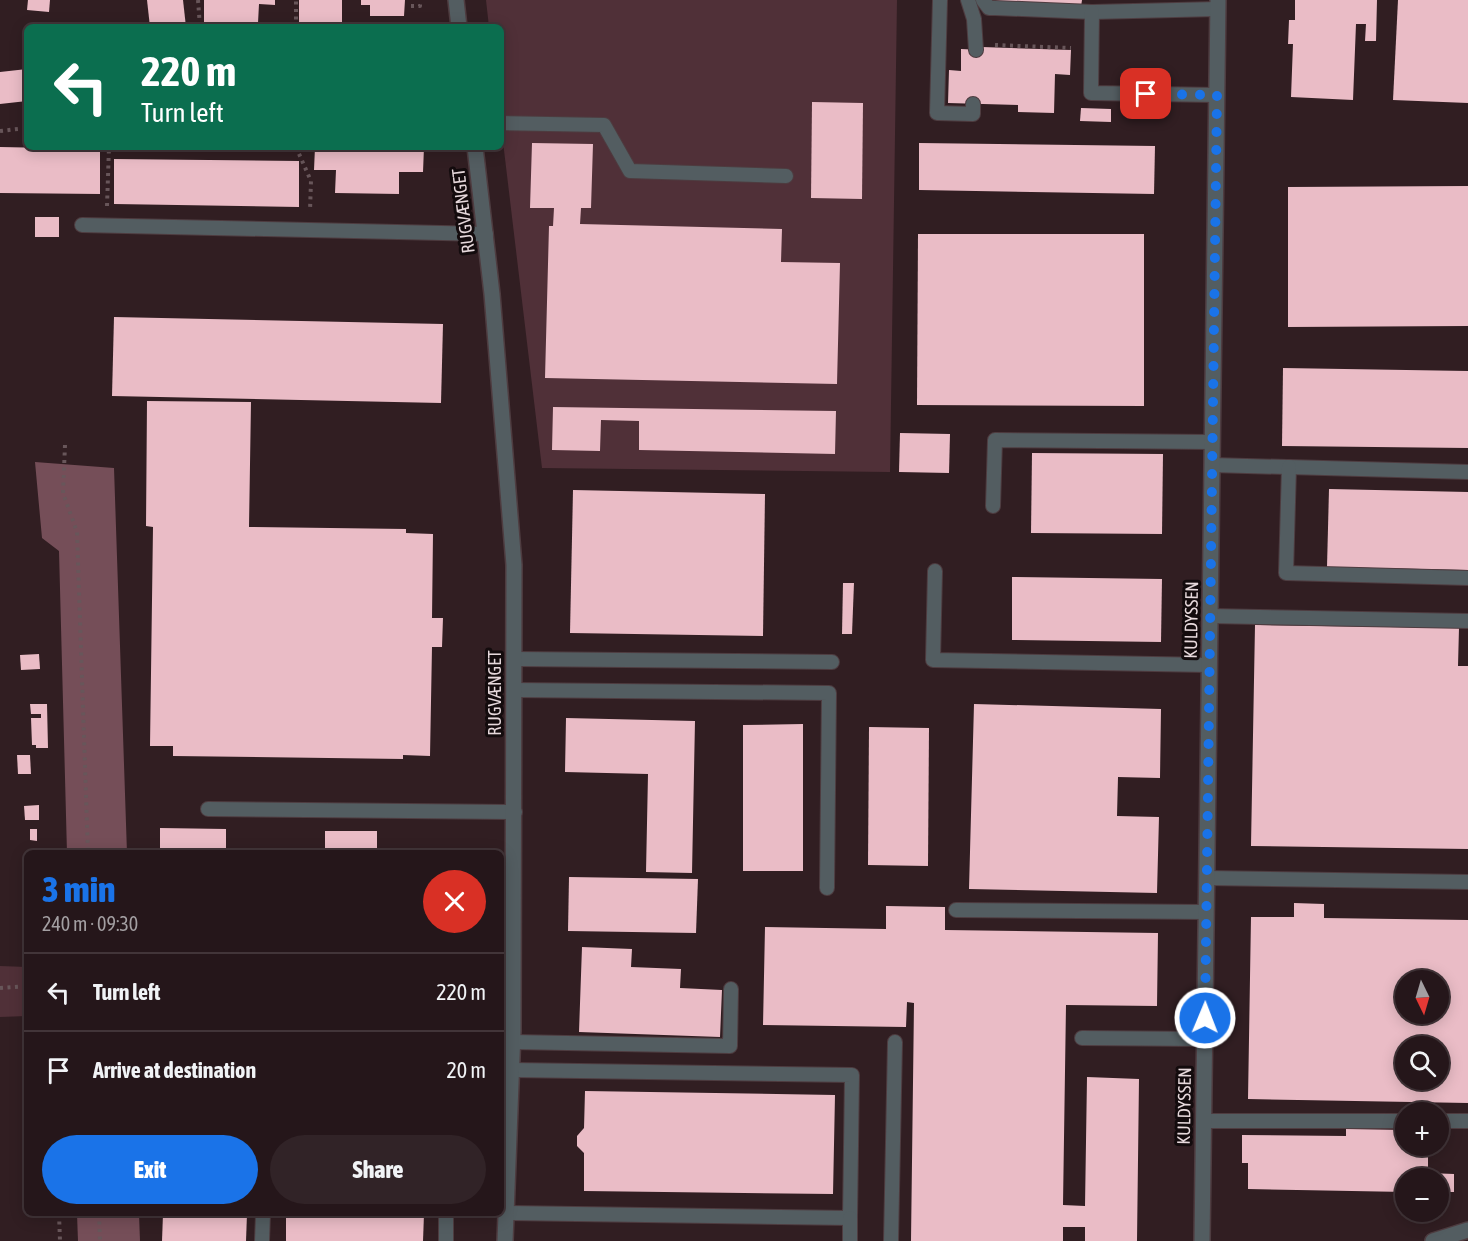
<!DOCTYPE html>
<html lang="en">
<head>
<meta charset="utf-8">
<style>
	body { margin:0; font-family:"Asap Condensed",sans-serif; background:#312327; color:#f1f3f6; height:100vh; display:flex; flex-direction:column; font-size:22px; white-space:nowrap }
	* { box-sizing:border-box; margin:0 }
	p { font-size:20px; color:#a39fa2 }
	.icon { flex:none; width:33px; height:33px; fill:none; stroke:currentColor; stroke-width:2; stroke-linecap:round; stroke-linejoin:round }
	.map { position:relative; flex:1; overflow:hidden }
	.details { position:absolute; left:24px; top:850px; width:480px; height:366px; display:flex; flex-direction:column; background:#25161a; border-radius:9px; box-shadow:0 3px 15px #0003,0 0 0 2px #423539 }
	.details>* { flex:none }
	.top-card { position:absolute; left:24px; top:24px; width:480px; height:126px; border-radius:9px; box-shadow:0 3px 15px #0003,0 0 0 2px #423539; background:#0b6e4f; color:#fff; overflow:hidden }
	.needle { width:39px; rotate:175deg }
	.fabs { position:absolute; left:1395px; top:970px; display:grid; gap:12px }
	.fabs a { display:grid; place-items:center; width:54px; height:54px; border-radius:50%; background:#25161a; box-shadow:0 3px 15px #0003,0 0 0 2px #423539; font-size:30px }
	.pin { position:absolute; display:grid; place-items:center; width:51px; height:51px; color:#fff; margin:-26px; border-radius:12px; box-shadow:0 3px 9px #0006 }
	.me { position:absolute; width:66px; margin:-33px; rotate:1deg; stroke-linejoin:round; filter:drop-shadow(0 0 4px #0008) }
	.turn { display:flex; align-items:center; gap:21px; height:126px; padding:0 18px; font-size:27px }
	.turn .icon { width:78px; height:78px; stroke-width:2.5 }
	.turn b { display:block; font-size:42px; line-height:51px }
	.round { display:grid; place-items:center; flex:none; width:63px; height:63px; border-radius:32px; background:#312327 }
	.headline { display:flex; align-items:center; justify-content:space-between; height:102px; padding:0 18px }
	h1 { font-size:36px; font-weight:800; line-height:45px; color:#1a73e8 }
	.primary-button { display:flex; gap:12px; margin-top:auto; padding:12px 18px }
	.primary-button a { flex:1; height:69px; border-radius:36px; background:#1a73e8; color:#fff; font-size:24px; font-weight:800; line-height:69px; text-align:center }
	.primary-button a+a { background:#312327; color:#f1f3f6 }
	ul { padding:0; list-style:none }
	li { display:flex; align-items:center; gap:18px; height:78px; padding:0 18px; border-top:2px solid #423539 }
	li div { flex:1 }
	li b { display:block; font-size:22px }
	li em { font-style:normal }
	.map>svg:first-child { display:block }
	.green { fill:#503038 }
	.forest { fill:#754e58 }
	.building { fill:#eabcc6; fill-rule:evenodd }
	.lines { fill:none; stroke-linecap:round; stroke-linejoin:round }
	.service-casing { stroke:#4e3c40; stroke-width:16 }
	.minor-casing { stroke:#4e3c40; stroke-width:18 }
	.path { stroke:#68565a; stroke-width:4; stroke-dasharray:3 4.5; stroke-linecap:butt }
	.service { stroke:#535d61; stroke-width:14 }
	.minor { stroke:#535d61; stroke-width:15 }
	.route { stroke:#1a73e8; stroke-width:10; stroke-dasharray:0 18 }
	.labels { text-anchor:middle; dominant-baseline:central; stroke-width:6; stroke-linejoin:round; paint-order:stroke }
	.street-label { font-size:18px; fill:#e7d9dc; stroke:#130b0d }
</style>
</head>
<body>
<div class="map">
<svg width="1468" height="1241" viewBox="0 0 1468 1241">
	<rect width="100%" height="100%" fill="#311e22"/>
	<g class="green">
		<path d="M486,0H897L890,472L542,468L501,125V27H489Z"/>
		<path d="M0,966L27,967V1016L0,1017Z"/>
	</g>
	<g class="forest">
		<path d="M35,462L114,468L127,853H67L59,551L42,538Z"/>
		<path d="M77,1214H139L140,1241H78Z"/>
	</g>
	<g class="building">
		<path d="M28,0H50L49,12L27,10Z"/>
		<path d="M147,0H183L186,27H150Z"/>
		<path d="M204,0H275V5L259,4L258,23H290V27H204Z"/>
		<path d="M299,0H342V25H370V27H299Z"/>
		<path d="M361,0H405L404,16H370V5H361Z"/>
		<path d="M989,0H1082L1081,7L989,4Z"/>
		<path d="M1295,0H1377L1376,41H1365L1366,24H1356L1353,100L1291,97L1293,44H1288L1289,20H1295Z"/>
		<path d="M1398,0H1468V103L1393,100Z"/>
		<path d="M982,47L1071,50L1070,75L1055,74L1054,113L1018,112V105L948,103L949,70L961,71V49L982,50Z"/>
		<path d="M27,69V101L0,104V72Z"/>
		<path d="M812,102L863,103L862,199L811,198Z"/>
		<path d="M1081,108L1111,109V122L1080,121Z"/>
		<path d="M532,143L593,144L591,208H581L580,224L782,229L781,262L840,263L837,384L545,378L549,226H553L554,208H530Z"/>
		<path d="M919,143L1155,146L1154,194L919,190Z"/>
		<path d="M0,147L100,149V194L0,193Z"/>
		<path d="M315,147L378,149V147H424L423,172H399V194L335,193L336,170H314Z"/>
		<path d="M114,159L299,161V207L114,204Z"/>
		<path d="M1468,186V326L1288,327V187Z"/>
		<rect x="35" y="217" width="24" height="20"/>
		<path d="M918,234H1144V406L917,405Z"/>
		<path d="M114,317L443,324L441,403L112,396Z"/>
		<path d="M1283,368L1468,371V448L1282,446Z"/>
		<path d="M147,401L251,402L249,527L406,529V533L433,534L432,618H443L442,647H432L430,756L403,755V759L173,756V746H150L153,527L146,526Z"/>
		<path d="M553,407L836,411L835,454L639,450V421L601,420L600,451L552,450Z"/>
		<path d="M900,433L950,434L949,473L899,472Z"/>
		<path d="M1032,453L1163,454L1162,534L1031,533Z"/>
		<path d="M1329,489L1468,492V570L1327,567Z"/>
		<path d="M573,490L765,494L763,636L570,633Z"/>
		<path d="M1012,577L1162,579L1161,642L1012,640Z"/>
		<path d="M843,583H854L852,634H842Z"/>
		<path d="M1255,625L1459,628L1458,666H1468V849L1251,846Z"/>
		<path d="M39,654L40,669L21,670L20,655Z"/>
		<path d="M30,704H47L48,748H36V745H32L31,718H41V714H31Z"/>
		<path d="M974,704L1161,709L1160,778L1118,777L1117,816L1159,817L1157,893L969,889Z"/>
		<path d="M566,718L695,721L692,873L646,872L648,774L565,772Z"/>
		<path d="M803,724V871H743V725Z"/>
		<path d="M869,727L929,728L928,866L868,865Z"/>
		<path d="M17,755H30L31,774H18Z"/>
		<path d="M39,805V820H25L24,806Z"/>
		<path d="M160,828L226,829V854H160Z"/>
		<path d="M30,829H37V841L30,840Z"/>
		<rect x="325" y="831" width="52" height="23"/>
		<path d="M28,850L40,851V854H27Z"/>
		<path d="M569,877L698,879L696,933L568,931Z"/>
		<path d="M1294,903L1324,904V918L1468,920V1103L1248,1099L1251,917H1294ZM1406,981H1438V1014H1406ZM1406,1047H1438V1080H1406Z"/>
		<path d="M886,906L945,907V930L1158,933L1157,1006L1066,1005L1063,1205L1085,1206L1087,1077L1139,1079L1137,1241H1085V1227H1063V1241H911L914,1003L907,1002L906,1027L763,1025L765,927L886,929Z"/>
		<path d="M582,947L632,949L631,967L681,969L680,988L722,990L720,1037L579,1032Z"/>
		<path d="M585,1091L835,1095L833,1194L584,1191V1153L577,1146V1136L584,1128Z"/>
		<path d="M1346,1129L1406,1130V1146H1428V1173L1454,1174V1192H1438V1179H1406V1192L1248,1189V1163H1242V1135L1346,1136Z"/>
		<path d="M163,1214H247L246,1241H162Z"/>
		<path d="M286,1214H424L423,1241H286Z"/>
	</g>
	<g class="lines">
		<defs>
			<g id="service">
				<path d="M940,0L937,113L973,114V104"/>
				<path d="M968,0L974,19L976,50"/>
				<path d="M983,0L989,8H995L1092,12L1218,9"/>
				<path d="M1092,12L1091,93L1217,95"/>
				<path d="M501,123L604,125L630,171L786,176"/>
				<path d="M82,225L486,234"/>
				<path d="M1212,465L1468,472"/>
				<path d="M1289,467L1286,573L1468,578"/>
				<path d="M993,506L995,440L1212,442"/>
				<path d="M935,571L933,660L1209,665"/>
				<path d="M1210,616L1468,621"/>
				<path d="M514,659L832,662"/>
				<path d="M514,690L829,693L827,888"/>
				<path d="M208,809L515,812"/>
				<path d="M1207,878L1468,882"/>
				<path d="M956,910L1206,912"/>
				<path d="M1082,1038L1204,1039"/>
				<path d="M512,1042L730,1046L731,989"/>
				<path d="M1203,1121H1406"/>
				<path d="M1438,1121H1468"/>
				<path d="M506,1213L850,1218L852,1075L512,1070"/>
				<path d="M446,1214V1241"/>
				<path d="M262,1241L263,1214"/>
				<path d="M850,1241V1218"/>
				<path d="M891,1241L895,1042"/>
			</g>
			<g id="minor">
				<path d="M456,0L459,27"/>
				<path d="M475,147L492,294L514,565L513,1031L505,1241"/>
				<path d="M1202,1241L1218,0"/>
				<path d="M1433,1241L1468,1230"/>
			</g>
		</defs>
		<use href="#service" class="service-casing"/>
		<use href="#minor" class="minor-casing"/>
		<g class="path">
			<path d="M198,0L200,27"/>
			<path d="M411,6H420V0"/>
			<path d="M296,27V0"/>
			<path d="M995,45L1071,48"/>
			<path d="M0,131L27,128"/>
			<path d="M296,147L311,181L310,211"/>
			<path d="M107,206L109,147"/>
			<path d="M65,445L63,493L77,532L88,854"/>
			<path d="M0,988L27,986"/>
			<path d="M59,1214L60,1241"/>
			<path d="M99,1214L100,1241"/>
		</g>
		<use href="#service" class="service"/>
		<use href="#minor" class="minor"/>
	</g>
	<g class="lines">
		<path class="route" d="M1146,94L1217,95L1205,1018"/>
	</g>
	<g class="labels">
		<g class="street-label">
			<text transform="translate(463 211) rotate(-97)">RUGVÆNGET</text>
			<text transform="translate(1191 620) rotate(-89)">KULDYSSEN</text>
			<text transform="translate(494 693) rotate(-90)">RUGVÆNGET</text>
			<text transform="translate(1184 1106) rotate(-89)">KULDYSSEN</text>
		</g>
	</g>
</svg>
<div class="fabs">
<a><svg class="needle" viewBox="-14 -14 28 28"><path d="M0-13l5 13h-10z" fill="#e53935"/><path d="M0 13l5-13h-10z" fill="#a39fa2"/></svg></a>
<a><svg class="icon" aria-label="search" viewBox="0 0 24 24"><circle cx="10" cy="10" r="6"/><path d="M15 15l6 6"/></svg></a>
<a>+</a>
<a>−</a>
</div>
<div class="pin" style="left:1146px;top:94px;background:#d93025"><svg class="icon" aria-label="arrive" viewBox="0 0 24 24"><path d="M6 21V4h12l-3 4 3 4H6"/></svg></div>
<svg class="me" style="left:1205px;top:1018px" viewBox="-20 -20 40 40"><circle r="17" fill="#1a73e8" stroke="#fff" stroke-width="3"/><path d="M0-11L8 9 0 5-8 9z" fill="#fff"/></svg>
<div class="top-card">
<div class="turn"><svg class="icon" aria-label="left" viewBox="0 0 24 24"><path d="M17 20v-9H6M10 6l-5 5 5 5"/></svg><div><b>220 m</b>Turn left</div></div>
</div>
<section class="details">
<div class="headline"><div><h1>3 min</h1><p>240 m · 09:30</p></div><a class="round" style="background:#d93025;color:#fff"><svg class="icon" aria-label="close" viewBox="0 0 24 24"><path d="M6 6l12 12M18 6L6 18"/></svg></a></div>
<ul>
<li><svg class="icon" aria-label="left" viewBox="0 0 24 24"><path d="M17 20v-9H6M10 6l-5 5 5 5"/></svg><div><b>Turn left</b></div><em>220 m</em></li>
<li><svg class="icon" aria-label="arrive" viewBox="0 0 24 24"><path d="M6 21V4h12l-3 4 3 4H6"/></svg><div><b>Arrive at destination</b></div><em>20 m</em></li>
</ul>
<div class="primary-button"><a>Exit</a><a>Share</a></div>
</section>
</div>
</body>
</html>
